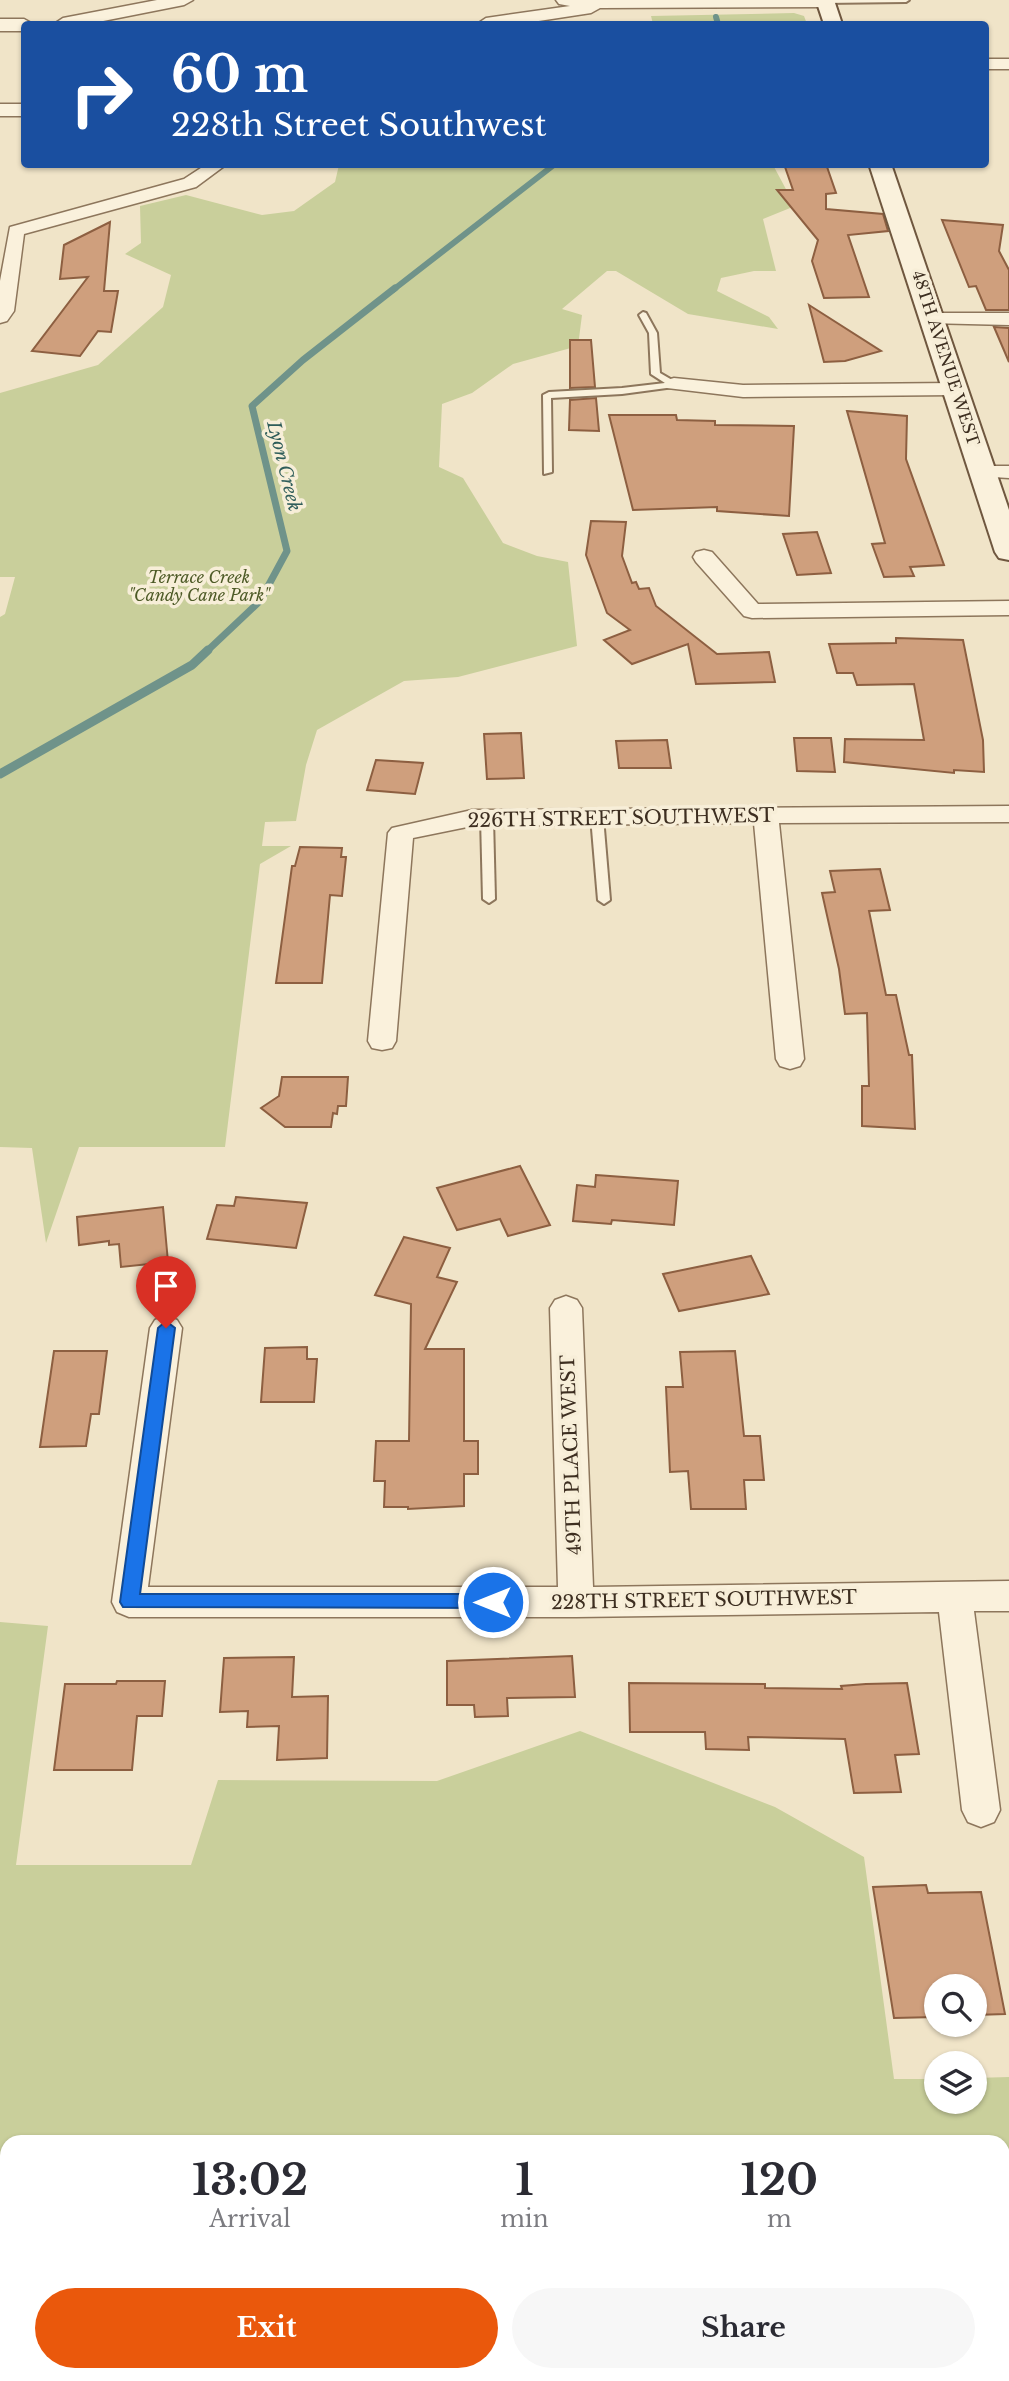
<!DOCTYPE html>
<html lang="en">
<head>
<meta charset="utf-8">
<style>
	body { margin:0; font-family:"Libre Baskerville",serif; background:#f7f7f7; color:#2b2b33; height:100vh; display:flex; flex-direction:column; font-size:26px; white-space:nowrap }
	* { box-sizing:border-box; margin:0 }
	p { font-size:23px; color:#7c7c81 }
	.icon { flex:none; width:38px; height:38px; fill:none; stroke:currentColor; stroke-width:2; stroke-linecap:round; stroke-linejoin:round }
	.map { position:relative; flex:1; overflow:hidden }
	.details { position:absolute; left:0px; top:2135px; width:1010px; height:247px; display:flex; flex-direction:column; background:#fff; border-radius:21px 21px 0 0; box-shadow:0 2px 5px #0004 }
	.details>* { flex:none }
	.banner { position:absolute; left:21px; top:21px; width:968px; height:147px; border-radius:7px; box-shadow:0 2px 5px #0004; background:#1a4fa0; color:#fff; overflow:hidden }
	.buttons { position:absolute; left:924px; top:1974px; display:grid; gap:14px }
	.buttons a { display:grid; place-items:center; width:63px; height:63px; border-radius:50%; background:#fff; box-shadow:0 2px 5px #0004; font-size:35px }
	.pin { position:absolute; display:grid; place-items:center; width:60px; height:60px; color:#fff; margin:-72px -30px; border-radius:50% 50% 50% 0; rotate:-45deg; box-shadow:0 0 7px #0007 }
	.pin .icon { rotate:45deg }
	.me { position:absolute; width:77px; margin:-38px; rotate:270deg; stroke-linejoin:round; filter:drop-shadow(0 0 5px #0008) }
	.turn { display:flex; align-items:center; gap:24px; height:147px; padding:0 35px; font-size:32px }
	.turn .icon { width:91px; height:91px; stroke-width:2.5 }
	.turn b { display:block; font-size:49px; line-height:60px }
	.eta { display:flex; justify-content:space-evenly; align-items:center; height:119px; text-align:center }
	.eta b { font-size:42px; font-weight:800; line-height:49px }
	.button { display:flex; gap:14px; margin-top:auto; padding:14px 35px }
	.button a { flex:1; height:80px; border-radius:42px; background:#ea580c; color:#fff; font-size:28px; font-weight:800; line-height:80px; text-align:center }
	.button a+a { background:#f7f7f7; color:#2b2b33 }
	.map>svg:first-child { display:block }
	.green { fill:#c9cf9b; fill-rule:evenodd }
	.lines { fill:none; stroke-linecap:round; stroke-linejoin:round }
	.stream-far2 { stroke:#6f938a; stroke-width:6 }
	.stream-far1 { stroke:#6f938a; stroke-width:7 }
	.stream { stroke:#6f938a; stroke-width:9 }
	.building { fill:#cf9f7d; stroke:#8d5f41; stroke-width:2 }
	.service-casing { stroke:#8d765c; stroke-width:4 }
	.minor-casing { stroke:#8d765c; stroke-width:3 }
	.tertiary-casing { stroke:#8d765c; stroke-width:3 }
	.secondary-casing { stroke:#6f573f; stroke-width:4 }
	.service { fill:#faf1dc; fill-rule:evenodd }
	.minor { fill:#faf1dc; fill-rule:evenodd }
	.tertiary { fill:#faf1dc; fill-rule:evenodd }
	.secondary { fill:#faf1dc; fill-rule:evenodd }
	.route { fill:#1a73e8; stroke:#114b97; stroke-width:2 }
	.labels { text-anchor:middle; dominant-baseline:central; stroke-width:7; stroke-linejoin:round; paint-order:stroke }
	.far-street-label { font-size:16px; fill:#3d2e20; stroke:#f7eed8 }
	.far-park-label { font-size:16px; font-style:italic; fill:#4d5a26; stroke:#f7eed8 }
	.far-water-label { font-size:18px; font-style:italic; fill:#2f5d5a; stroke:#f7eed8 }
	.street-label { font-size:19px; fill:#3d2e20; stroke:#f7eed8 }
</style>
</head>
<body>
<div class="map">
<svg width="1009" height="2381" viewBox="0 0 1009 2381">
	<rect width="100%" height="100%" fill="#f0e4c8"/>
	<g class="green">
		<path d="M794,13L804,16L807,24H653L651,16Z"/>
		<path d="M339,165H773L795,206L763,219L776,271H754L721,278L717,291L769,317L778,329L688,314L616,271H607L562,309L582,315L578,346L513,364L472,393L442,404L439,467L463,478L503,543L537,556L568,562L577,646L458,677L404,681L317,730L306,765L296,821L265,822L262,846H291L260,864L225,1147H79L46,1243L32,1148L0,1147V617L5,614L15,577H0V393L98,365L163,307L171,275L125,254L141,243L140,206L186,195L262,215L294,211L335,182Z"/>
		<path d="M0,1622L48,1626L16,1865H191L218,1780L437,1781L580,1731L775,1807L864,1857L894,2079H936V2102H975V2078L1009,2077V2381H0ZM7,2142H1003V2375H7Z"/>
	</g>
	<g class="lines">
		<g class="stream-far2">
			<path d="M716,17L718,24"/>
			<path d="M393,290L555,164"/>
		</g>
		<path class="stream-far1" d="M206,652L260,601L287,551L252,406L303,360L395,288"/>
		<path class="stream" d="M0,774L192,665L208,650"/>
	</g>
	<g class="building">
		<path d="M784,164H826L836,193L826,194V209L883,214L888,231L848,235L869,297L824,298L812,261L818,240L777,190H793Z"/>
		<path d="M942,220L1003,225L999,251L1009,270V310H986L976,286L969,287Z"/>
		<path d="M110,222L104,291H118L111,332L98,331L80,356L32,351L88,277L60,279L64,245Z"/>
		<path d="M809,305L881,351L845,361L824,362Z"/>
		<path d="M994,327L1009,328V362Z"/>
		<path d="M570,340H591L595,387L570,388Z"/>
		<path d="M596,398L599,431L569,430L570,400Z"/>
		<path d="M847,411L907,416L906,459L944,565L910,567L914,576L884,577L872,544L885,543Z"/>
		<path d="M609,415H676L677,420L715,421V425L794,426L789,516L717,511V507L633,510Z"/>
		<path d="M591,521L626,522L622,556L632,583L636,582L639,589L649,588L656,606L717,654L769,652L775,682L696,684L688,644L632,664L604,640L630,630L607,613L586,555Z"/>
		<path d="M817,532L831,573L797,575L783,534Z"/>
		<path d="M896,638L963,640L983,740L984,772L954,770V773L844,762L845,739L924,740L914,684L857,685L853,673H837L829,644L896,643Z"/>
		<path d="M521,733L524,778L487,779L484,734Z"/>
		<path d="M794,738H831L835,772L797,771Z"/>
		<path d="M667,740L671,768H619L616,741Z"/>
		<path d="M376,760L423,763L415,794L367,790Z"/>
		<path d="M300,847L342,848L341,857H346L342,896L330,895L322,983H276L292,866H295Z"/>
		<path d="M880,869L890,910L869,911L886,995H896L909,1055H912L915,1129L862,1126V1086H869L867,1013L845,1014L839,969L822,893L835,892L830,871Z"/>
		<path d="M282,1077H348L346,1106H338L337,1114L333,1113L331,1127H285L261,1108L279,1096Z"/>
		<path d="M520,1166L550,1225L508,1236L500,1219L457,1230L437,1188Z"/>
		<path d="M596,1175L678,1181L674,1225L612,1220L611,1224L573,1221L577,1185L595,1187Z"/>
		<path d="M236,1197L307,1203L296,1248L207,1239L217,1205L234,1206Z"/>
		<path d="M163,1207L168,1262L121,1267L119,1244L109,1245V1241L79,1245L77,1217Z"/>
		<path d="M404,1237L450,1248L437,1277L457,1282L425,1349H464V1441H478V1474H464V1506L408,1509V1507H384L385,1481H374L376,1441H409L411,1304L375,1295Z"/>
		<path d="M751,1256L769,1294L679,1311L663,1274Z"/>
		<path d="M307,1347V1359H317L314,1402H261L265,1348Z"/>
		<path d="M54,1351H107L99,1414H91L86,1446L40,1447Z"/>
		<path d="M735,1351L744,1436H760L764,1480H744L746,1509H691L688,1471L670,1472L666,1387H683L680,1352Z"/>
		<path d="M572,1656L575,1697L507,1698L508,1716L475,1717L474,1705H447V1661Z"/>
		<path d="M294,1657L292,1697L328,1696L327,1758L277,1760L279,1726L247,1727L248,1711L220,1712L224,1658Z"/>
		<path d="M117,1681H165L162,1716H137L132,1770H54L65,1684H116Z"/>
		<path d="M629,1683L765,1684V1688L842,1689L841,1686L866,1684L907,1683L919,1754L895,1755L901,1792L854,1793L845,1739L748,1737L749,1750L706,1749L705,1732H630Z"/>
		<path d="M926,1885L928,1893L981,1892L1005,2014L975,2015V1986H936V2017L894,2018L873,1887Z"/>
	</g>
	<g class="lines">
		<defs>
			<g id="service">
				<path d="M826,0H909L906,2L824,3Z"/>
				<path d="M643,312L646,313L657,333L660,373L679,384L674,387L622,394L551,398L552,472L544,474L543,395L549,392L622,388L665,383L651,374L649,333L639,315Z"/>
				<path d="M597,813L603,817L610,900L604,904L598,900L591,817Z"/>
				<path d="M487,814L493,818L495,899L489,903L483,899L481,818Z"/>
			</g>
			<g id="minor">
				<rect x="985" y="59" width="24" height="10"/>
				<path d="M207,164H227L196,187L24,234L14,311L7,321L0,323V281L10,227L184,179Z"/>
				<path d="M934,313H1009V325L927,323L925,319Z"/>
				<path d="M674,378L743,385L955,383L965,389L955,395L743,397L667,388L664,384L667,380Z"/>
				<path d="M983,466H1009V478L976,476L973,472Z"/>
				<path d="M704,550L712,552L758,604L1009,601V615L752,618L744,616L696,562L693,557L696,552Z"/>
				<path d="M1009,806V822L779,823L804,1059L800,1066L790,1069L780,1066L776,1059L754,823L472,826L413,838L396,1041L392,1048L382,1050L372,1048L368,1041L388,833L392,828L472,810Z"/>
				<path d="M566,1296L577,1300L582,1308L593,1587L1009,1581V1611H974L1000,1810L994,1822L981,1827L968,1822L962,1810L939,1612L576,1617H129L117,1612L112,1602L150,1328L155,1320L166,1316L177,1320L182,1328L148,1587H558L550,1308L555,1300Z"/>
			</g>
			<g id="tertiary">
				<path d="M157,0H193L184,5L88,24H54L63,18Z"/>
				<path d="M556,0H834L835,2L826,7L600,8L591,13L519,24H477L486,18L570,6L559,4Z"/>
				<path d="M0,19H24L33,24H24V31H0Z"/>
				<rect x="0" y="104" width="24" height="12"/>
			</g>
			<g id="secondary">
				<path d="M816,0H834L842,24H824Z"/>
				<path d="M869,164H891L1009,510V560L999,558L995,552Z"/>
			</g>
		</defs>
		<use href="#service" class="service-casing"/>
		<use href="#minor" class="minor-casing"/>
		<use href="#tertiary" class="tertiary-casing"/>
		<use href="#secondary" class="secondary-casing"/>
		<use href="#service" class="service"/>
		<use href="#minor" class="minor"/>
		<use href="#tertiary" class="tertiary"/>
		<use href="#secondary" class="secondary"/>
	</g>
	<path class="route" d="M166,1321L175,1328L140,1594H493L499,1597L502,1602L499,1608L123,1607L120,1602L158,1328Z"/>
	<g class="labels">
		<g class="far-street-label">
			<text transform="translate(946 358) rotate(72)">48TH AVENUE WEST</text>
		</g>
		<g class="far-park-label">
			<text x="199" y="577">Terrace Creek<tspan x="199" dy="18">"Candy Cane Park"</tspan></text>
		</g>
		<g class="far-water-label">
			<text transform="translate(284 466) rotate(76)">Lyon Creek</text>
		</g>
		<g class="street-label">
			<text transform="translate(621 818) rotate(-1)">226TH STREET SOUTHWEST</text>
			<text transform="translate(571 1455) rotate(-92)">49TH PLACE WEST</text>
			<text transform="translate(704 1600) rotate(-1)">228TH STREET SOUTHWEST</text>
		</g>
	</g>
</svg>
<div class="buttons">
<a><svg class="icon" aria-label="search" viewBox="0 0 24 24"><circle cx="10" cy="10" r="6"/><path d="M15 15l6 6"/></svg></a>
<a><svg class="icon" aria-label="layers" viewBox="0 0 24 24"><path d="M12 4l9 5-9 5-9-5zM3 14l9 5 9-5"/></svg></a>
</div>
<div class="pin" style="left:166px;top:1328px;background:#d93025"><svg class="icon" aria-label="arrive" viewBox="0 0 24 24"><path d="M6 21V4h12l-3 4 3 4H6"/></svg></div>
<svg class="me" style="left:493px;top:1602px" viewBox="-20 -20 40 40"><circle r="17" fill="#1a73e8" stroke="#fff" stroke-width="3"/><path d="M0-11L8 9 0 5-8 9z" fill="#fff"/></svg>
<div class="banner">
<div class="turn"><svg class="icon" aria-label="right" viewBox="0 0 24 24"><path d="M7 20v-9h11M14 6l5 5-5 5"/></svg><div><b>60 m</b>228th Street Southwest</div></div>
</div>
<section class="details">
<div class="eta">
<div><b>13:02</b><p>Arrival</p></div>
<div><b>1</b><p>min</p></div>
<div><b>120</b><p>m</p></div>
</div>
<div class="button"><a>Exit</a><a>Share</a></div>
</section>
</div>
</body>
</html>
